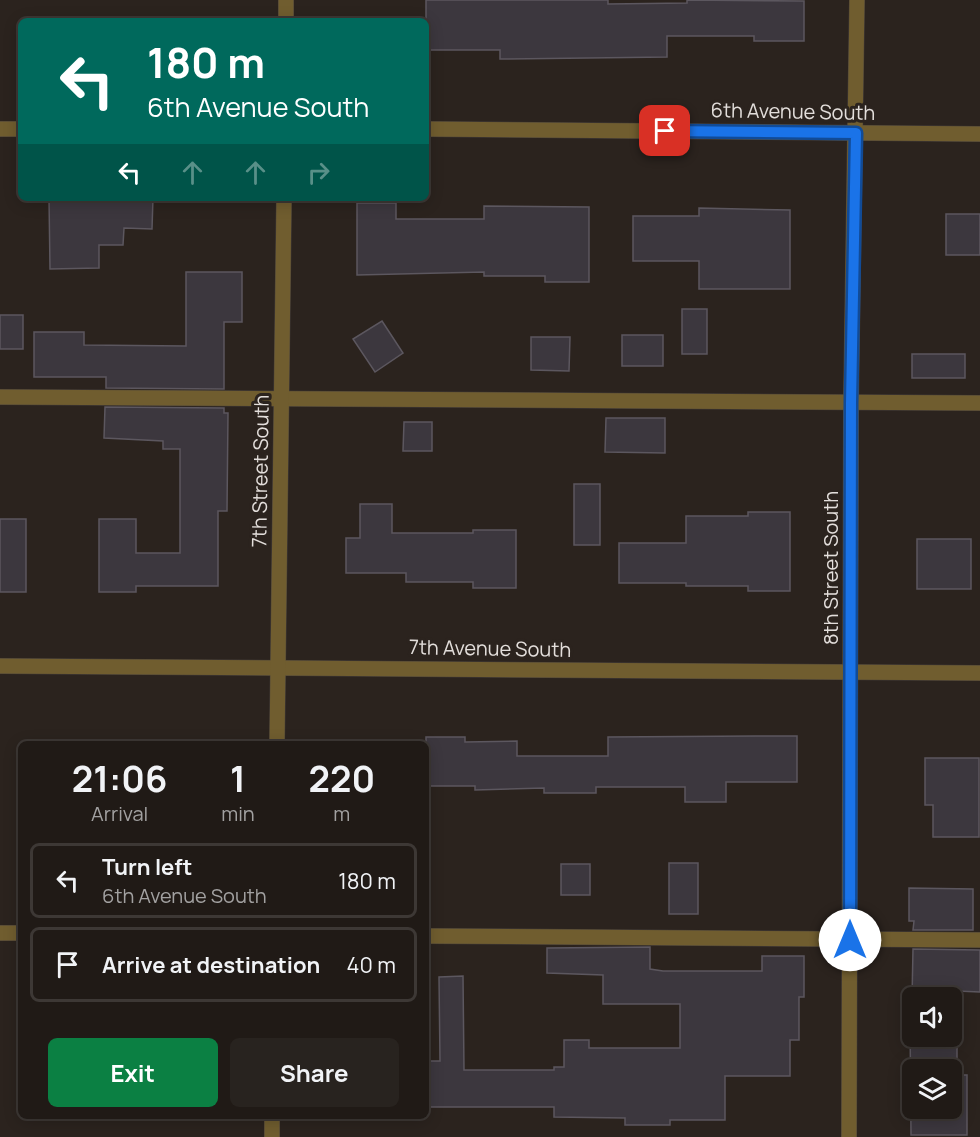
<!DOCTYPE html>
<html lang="en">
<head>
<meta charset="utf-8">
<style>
	body { margin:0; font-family:Manrope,sans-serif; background:#28231f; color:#f1f3f6; height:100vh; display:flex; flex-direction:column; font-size:22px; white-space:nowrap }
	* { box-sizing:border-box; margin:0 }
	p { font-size:20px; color:#a2a1a1 }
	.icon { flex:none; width:33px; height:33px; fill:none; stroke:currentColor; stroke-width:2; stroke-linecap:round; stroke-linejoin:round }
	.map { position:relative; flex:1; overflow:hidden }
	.sheet { position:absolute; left:18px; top:741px; width:411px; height:378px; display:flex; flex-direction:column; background:#201a16; border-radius:9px; box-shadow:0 3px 15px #0003,0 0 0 2px #3d3835 }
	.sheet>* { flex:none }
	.guide { position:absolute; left:18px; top:18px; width:411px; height:183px; border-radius:9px; box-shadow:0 3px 15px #0003,0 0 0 2px #3d3835; background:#00695c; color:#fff; overflow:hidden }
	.buttons { position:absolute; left:902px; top:987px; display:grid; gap:12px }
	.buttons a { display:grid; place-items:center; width:60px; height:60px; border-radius:9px; background:#201a16; box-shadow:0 3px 15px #0003,0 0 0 2px #3d3835; font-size:30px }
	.pin { position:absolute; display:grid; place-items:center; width:51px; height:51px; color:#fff; margin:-26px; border-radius:12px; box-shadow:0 3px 9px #0006 }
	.me { position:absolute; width:66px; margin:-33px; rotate:0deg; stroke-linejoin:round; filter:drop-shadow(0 0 4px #0008) }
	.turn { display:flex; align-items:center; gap:21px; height:126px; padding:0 30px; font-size:27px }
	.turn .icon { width:78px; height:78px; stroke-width:2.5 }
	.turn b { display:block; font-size:42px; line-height:51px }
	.lanes { display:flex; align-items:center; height:57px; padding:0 30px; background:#0003; justify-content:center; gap:30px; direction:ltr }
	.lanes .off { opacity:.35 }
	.eta { display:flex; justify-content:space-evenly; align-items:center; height:102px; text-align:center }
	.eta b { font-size:36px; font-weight:700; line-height:42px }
	.cta { display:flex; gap:12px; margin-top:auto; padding:12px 30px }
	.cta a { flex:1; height:69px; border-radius:9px; background:#0b8043; color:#fff; font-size:24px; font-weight:700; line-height:69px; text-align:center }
	.cta a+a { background:#28231f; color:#f1f3f6 }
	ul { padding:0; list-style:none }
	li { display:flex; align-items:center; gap:18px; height:75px; margin:0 12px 9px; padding:0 18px; border:3px solid #3d3835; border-radius:9px }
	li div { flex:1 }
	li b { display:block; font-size:22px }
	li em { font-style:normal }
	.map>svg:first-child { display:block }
	.building { fill:#3c373e; stroke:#5c575f; stroke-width:1.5; fill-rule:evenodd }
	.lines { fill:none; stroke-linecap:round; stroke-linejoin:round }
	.minor-casing { stroke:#48413c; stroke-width:16 }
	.minor { stroke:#705d2f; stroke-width:15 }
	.route-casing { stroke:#114b97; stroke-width:15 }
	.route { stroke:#1a73e8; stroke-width:10 }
	.labels { text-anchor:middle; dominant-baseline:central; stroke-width:6; stroke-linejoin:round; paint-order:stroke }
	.street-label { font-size:20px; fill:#e3dedb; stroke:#2b231e }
</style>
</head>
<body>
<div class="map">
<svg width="980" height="1137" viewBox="0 0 980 1137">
	<rect width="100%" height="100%" fill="#2b231e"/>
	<g class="building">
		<path d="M426,0H608V4L687,3V0L804,1V41H754V36H667V57L500,59V50H426Z"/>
		<path d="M49,198H153L152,229L124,228L123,245H99V268L50,269Z"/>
		<path d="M357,203H396V219H484V206L589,207V282H545V276H484V272L357,275Z"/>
		<path d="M699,208L790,210V289H699V261H633V216H699Z"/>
		<rect x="946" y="214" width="34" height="41"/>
		<path d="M186,272H242V322H224V389L106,388V377H34V332H84V345L186,346Z"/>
		<rect x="682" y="309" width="25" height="45"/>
		<rect x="0" y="315" width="23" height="34"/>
		<path d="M382,321L403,353L375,372L353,339Z"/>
		<rect x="622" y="335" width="41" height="31"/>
		<path d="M531,337H570L569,371L531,370Z"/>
		<rect x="912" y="354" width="53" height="24"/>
		<path d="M105,407L224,408V413H228L227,511H218V586H136V592H99V519H136V553H180V449H163V441L104,438Z"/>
		<path d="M606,418H665V453L605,452Z"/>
		<path d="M404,422H432V451H403Z"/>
		<rect x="574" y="484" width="26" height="61"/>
		<path d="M360,504H392V533H473V530H516V588H473V582H406V573H346V538H360Z"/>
		<path d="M748,512H790V591H748V586H686V583H619V543H686V516H748Z"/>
		<rect x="0" y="519" width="26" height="73"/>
		<rect x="917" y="539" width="54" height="50"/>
		<path d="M756,736H797V782H726V802H685V787H596V793H544V788L475,790V786H426V737H465V742L517,741V756H608V737Z"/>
		<path d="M925,758H979V837H933V805H925Z"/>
		<rect x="669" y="863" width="29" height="51"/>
		<rect x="561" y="864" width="29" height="31"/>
		<path d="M909,888L973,889V930H913L914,921H909Z"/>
		<path d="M650,947V969L663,971H762V956H804V997H799V1040H790V1076H725V1120H670V1125H625V1118L554,1117V1107H426V1061H440L439,977L463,976L464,1070H554V1067H564V1040H589V1048H680V1004H603V975L547,973V948Z"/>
		<path d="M913,949L980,950V992L957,991V1075H967V1135H911L910,1019H912V1036H951V998H912ZM912,1070H951V1108H912Z"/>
	</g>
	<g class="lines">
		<defs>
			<g id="minor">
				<path d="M286,21V0"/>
				<path d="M0,129H21"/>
				<path d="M426,129L980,134"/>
				<path d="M0,397L980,403"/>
				<path d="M0,666L980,673"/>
				<path d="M277,744L284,198"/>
				<path d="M0,933H21"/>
				<path d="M426,936L980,940"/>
				<path d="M272,1137V1116"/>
				<path d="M849,1137L851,403L857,0"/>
			</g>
		</defs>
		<use href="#minor" class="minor-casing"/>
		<use href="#minor" class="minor"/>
	</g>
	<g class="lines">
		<defs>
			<path id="route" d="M665,131L856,133L851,403L850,940"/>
		</defs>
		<use href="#route" class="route-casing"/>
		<use href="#route" class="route"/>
	</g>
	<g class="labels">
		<g class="street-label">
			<text transform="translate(793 111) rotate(1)">6th Avenue South</text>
			<text transform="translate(260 471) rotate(-89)">7th Street South</text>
			<text transform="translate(830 568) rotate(-90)">8th Street South</text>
			<text transform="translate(490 648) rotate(1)">7th Avenue South</text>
		</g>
	</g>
</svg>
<div class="buttons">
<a><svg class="icon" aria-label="sound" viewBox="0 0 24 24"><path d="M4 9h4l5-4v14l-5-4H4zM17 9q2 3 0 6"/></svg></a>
<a><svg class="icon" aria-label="layers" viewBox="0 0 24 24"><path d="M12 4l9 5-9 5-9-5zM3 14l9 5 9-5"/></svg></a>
</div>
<div class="pin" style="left:665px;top:131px;background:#d93025"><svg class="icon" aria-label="arrive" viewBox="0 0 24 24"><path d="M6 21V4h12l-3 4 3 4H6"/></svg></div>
<svg class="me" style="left:850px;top:940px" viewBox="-20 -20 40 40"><circle r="19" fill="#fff"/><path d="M0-13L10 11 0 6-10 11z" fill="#1a73e8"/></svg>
<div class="guide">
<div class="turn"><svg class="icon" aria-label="left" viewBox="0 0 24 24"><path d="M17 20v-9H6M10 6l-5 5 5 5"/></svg><div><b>180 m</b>6th Avenue South</div></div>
<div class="lanes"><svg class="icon" aria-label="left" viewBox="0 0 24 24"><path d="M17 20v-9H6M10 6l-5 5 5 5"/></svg><svg class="icon off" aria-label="ahead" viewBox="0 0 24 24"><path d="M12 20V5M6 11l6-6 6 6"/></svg><svg class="icon off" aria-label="ahead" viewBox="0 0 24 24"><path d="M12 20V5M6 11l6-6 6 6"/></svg><svg class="icon off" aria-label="right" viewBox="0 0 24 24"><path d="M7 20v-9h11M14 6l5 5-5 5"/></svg></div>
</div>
<section class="sheet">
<div class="eta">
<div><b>21:06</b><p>Arrival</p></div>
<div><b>1</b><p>min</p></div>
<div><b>220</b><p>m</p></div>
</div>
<ul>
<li><svg class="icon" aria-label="left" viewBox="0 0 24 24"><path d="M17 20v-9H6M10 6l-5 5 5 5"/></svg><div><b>Turn left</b><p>6th Avenue South</p></div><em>180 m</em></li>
<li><svg class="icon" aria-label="arrive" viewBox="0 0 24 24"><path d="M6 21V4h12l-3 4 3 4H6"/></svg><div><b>Arrive at destination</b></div><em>40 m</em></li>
</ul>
<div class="cta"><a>Exit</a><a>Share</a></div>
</section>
</div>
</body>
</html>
